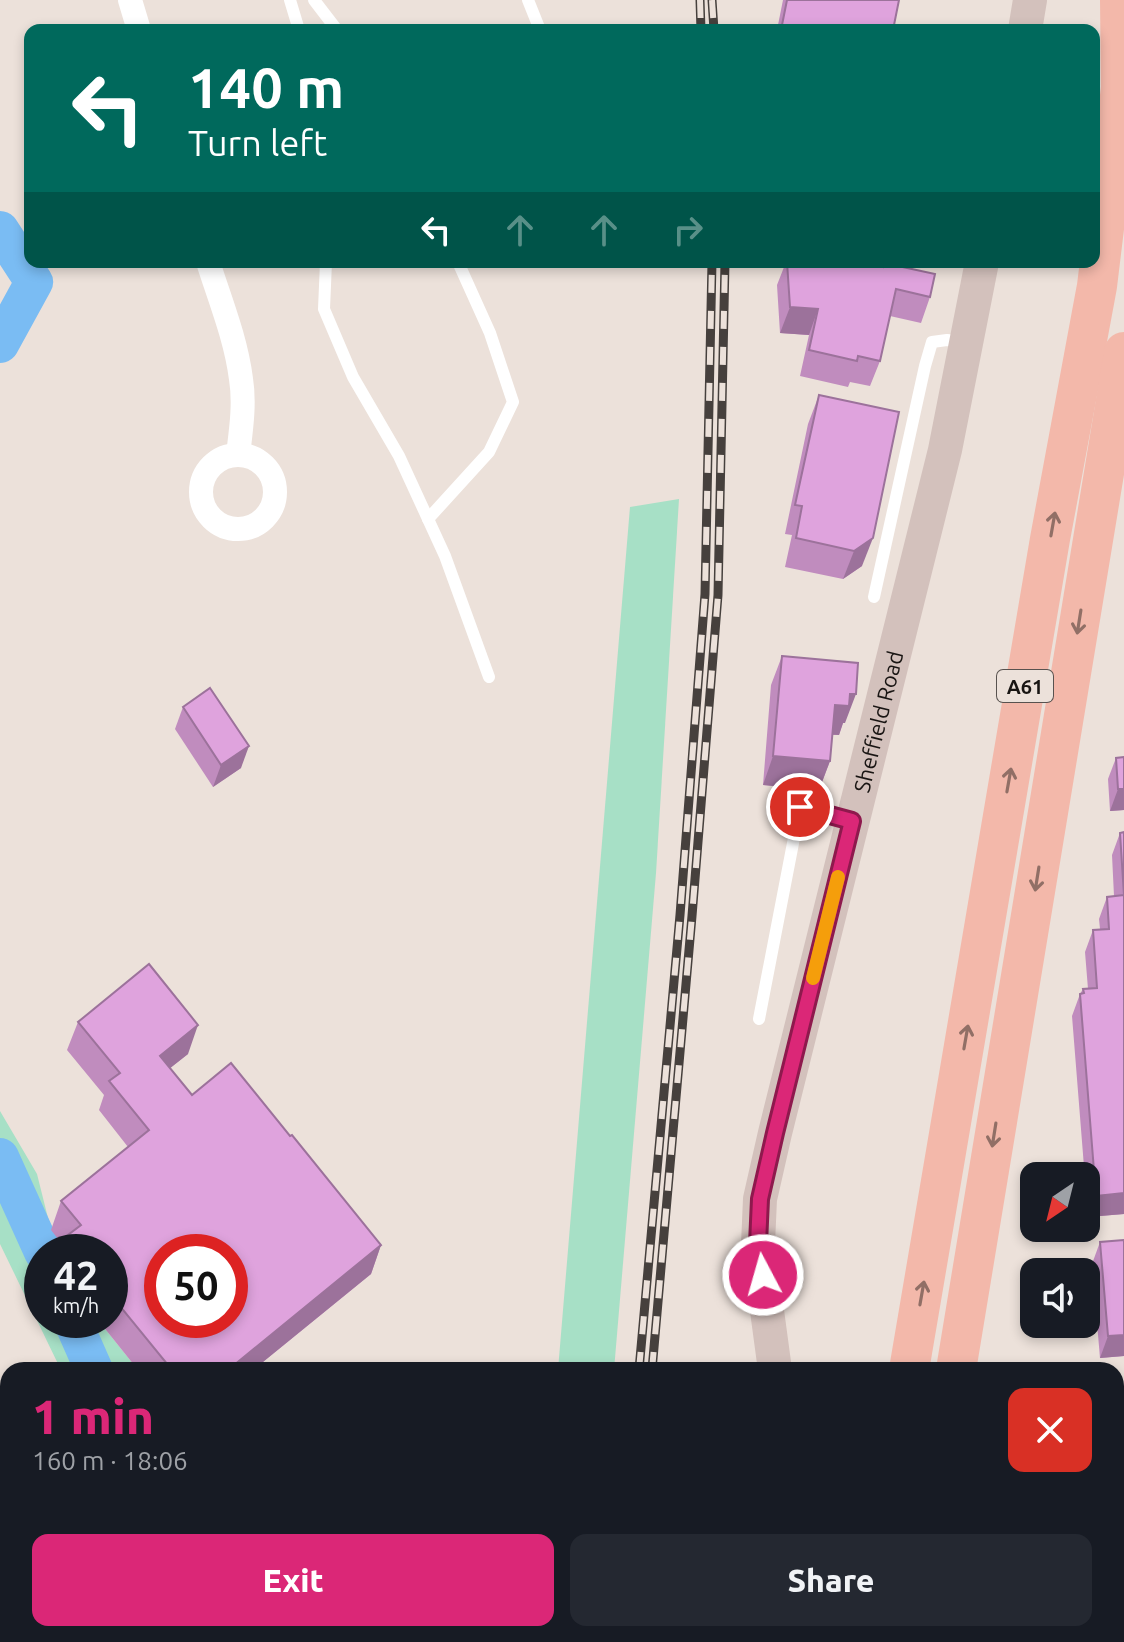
<!DOCTYPE html>
<html lang="en">
<head>
<meta charset="utf-8">
<style>
	body { margin:0; font-family:Ubuntu,sans-serif; background:#242831; color:#f1f3f6; height:100vh; display:flex; flex-direction:column; font-size:30px; white-space:nowrap }
	* { box-sizing:border-box; margin:0 }
	p { font-size:26px; color:#9ea1a6 }
	.icon { flex:none; width:44px; height:44px; fill:none; stroke:currentColor; stroke-width:2; stroke-linecap:round; stroke-linejoin:round }
	.map { position:relative; flex:1; overflow:hidden }
	.sheet { position:absolute; left:0px; top:1362px; width:1124px; height:280px; display:flex; flex-direction:column; background:#171b24; border-radius:24px 24px 0 0; box-shadow:0 4px 12px #0003 }
	.sheet>* { flex:none }
	.top-card { position:absolute; left:24px; top:24px; width:1076px; height:244px; border-radius:16px; box-shadow:0 4px 12px #0003; background:#00695c; color:#fff; overflow:hidden }
	.needle { width:52px; rotate:215deg }
	.controls { position:absolute; left:1020px; top:1162px; display:grid; gap:16px }
	.controls a { display:grid; place-items:center; width:80px; height:80px; border-radius:16px; background:#171b24; box-shadow:0 4px 12px #0003; font-size:40px }
	.speed { position:absolute; left:24px; top:1234px; display:flex; gap:16px; font-size:40px; font-weight:700; text-align:center }
	.speed>* { display:grid; place-content:center; width:104px; height:104px; border-radius:50%; background:#171b24; box-shadow:0 4px 12px #0003; line-height:1 }
	.speed small { font-size:20px; font-weight:400 }
	.speed .limit { border:12px solid #d22; background:#fff; color:#111 }
	.pin { position:absolute; display:grid; place-items:center; width:68px; height:68px; color:#fff; margin:-34px; border:4px solid #fff; border-radius:50%; box-shadow:0 2px 8px #0007 }
	.me { position:absolute; width:88px; margin:-44px; rotate:354deg; stroke-linejoin:round; filter:drop-shadow(0 0 6px #0008) }
	.turn { display:flex; align-items:center; gap:28px; height:168px; padding:0 32px; font-size:36px }
	.turn .icon { width:104px; height:104px; stroke-width:2.5 }
	.turn b { display:block; font-size:56px; line-height:68px }
	.lanes { display:flex; align-items:center; height:76px; padding:0 32px; background:#0003; justify-content:center; gap:40px; direction:ltr }
	.lanes .off { opacity:.35 }
	.round { display:grid; place-items:center; flex:none; width:84px; height:84px; border-radius:16px; background:#242831 }
	.overview { display:flex; align-items:center; justify-content:space-between; height:136px; padding:0 32px }
	h1 { font-size:48px; font-weight:800; line-height:60px; color:#db2777 }
	.action { display:flex; gap:16px; margin-top:auto; padding:16px 32px }
	.action a { flex:1; height:92px; border-radius:16px; background:#db2777; color:#fff; font-size:32px; font-weight:800; line-height:92px; text-align:center }
	.action a+a { background:#242831; color:#f1f3f6 }
	.map>svg:first-child { display:block }
	.green { fill:#a7e0c6 }
	.lines { fill:none; stroke-linecap:round; stroke-linejoin:round }
	.river { stroke:#7abcf3; stroke-width:38 }
	.path { stroke:#a19994; stroke-width:4; stroke-dasharray:6 4; stroke-linecap:butt }
	.service { stroke:#fff; stroke-width:12 }
	.minor { stroke:#fff; stroke-width:24 }
	.secondary { stroke:#d3c1bc; stroke-width:34 }
	.trunk { stroke:#f3b8aa; stroke-width:40 }
	.rail-casing { stroke:#46403d; stroke-width:9 }
	.rail { stroke:#ece1da; stroke-width:6; stroke-dasharray:18; stroke-linecap:butt }
	.wall { fill:#c08cbe }
	.shaded-wall { fill:#9c729b }
	.building { fill:#dfa3dd; stroke:#9c729b; stroke-width:2; fill-rule:evenodd }
	.oneway { stroke:#916f66 }
	.route-casing { stroke:#8e194d; stroke-width:20 }
	.route { stroke:#db2777; stroke-width:14 }
	.slow { stroke:#f59e0b; stroke-width:14 }
	.labels { text-anchor:middle; dominant-baseline:central; stroke-width:6; stroke-linejoin:round; paint-order:stroke }
	.shield { fill:#ece1da; stroke:#58524f; stroke-width:2 }
	.shield-label { font-size:20px; font-weight:bold; fill:#191513 }
	.street-label { font-size:22px; fill:#191513; stroke:#ece1da }
</style>
</head>
<body>
<div class="map">
<svg width="1124" height="1642" viewBox="0 0 1124 1642">
	<rect width="100%" height="100%" fill="#ece1da"/>
	<g class="green">
		<path d="M679,499L656,873L614,1370H558L630,507Z"/>
		<path d="M0,1111L37,1174L51,1230L69,1252H42V1320H98L138,1370H61L0,1244Z"/>
		<path d="M442,1634H593L592,1642H455Z"/>
	</g>
	<g class="lines">
		<g class="river">
			<path d="M0,230L34,282L0,344"/>
			<path d="M0,1157L43,1252"/>
			<path d="M72,1320L94,1370"/>
			<path d="M534,1642L535,1634"/>
		</g>
		<path class="path" d="M1,1453L8,1464"/>
		<g class="service">
			<path d="M290,0L299,30"/>
			<path d="M314,0L337,30"/>
			<path d="M528,0L540,30"/>
			<path d="M326,262L324,309L353,377L399,456L428,519L445,556L489,677"/>
			<path d="M428,519L489,452L513,402L490,333L458,262"/>
			<path d="M874,597L925,366L932,342L947,340L963,342"/>
			<path d="M759,1019L800,807L849,821"/>
			<path d="M1116,1424L1124,1425"/>
		</g>
		<g class="minor">
			<path d="M130,0L139,30"/>
			<path d="M208,262C220,300 236,339 241,379C245,404 241,430 238,455"/>
			<circle cx="238" cy="492" r="37"/>
			<path d="M0,1420L8,1433"/>
			<path d="M129,1634L134,1642"/>
			<path d="M32,1642L45,1634"/>
		</g>
		<g class="secondary">
			<path d="M1025,30L1030,0"/>
			<path id="s1" d="M775,1370L758,1244L760,1199L775,1133L945,450L982,262"/>
			<path d="M808,1642V1634"/>
		</g>
		<g class="trunk">
			<path d="M909,1370L1050,539L1097,286L1121,88L1120,0"/>
			<path d="M956,1370L1124,352"/>
			<path d="M863,1642L864,1634"/>
			<path d="M911,1642L912,1634"/>
		</g>
		<defs>
			<g id="rail">
				<path d="M700,0L701,30"/>
				<path d="M712,0L714,30"/>
				<path d="M639,1370L680,915L705,594L712,262"/>
				<path d="M652,1370L692,916L718,595L725,262"/>
				<path d="M616,1642V1634"/>
				<path d="M629,1642V1634"/>
			</g>
		</defs>
		<use href="#rail" class="rail-casing"/>
		<use href="#rail" class="rail"/>
	</g>
	<g class="wall">
		<path d="M783,0H899L893,30H777Z"/>
		<path d="M786,262L930,297L921,323L890,316L880,361L870,386L850,382L848,387L800,376L809,335L780,333L777,285Z"/>
		<path d="M819,395L862,566L843,579L785,567L792,535L785,534L808,424Z"/>
		<path d="M782,656L845,723H843L839,735H832L830,761L819,790L763,785L771,685Z"/>
		<path d="M183,707L241,768L213,787L175,729Z"/>
		<path d="M1116,758L1124,810L1110,811L1108,779Z"/>
		<path d="M1124,832V1214L1088,1217L1072,1016L1080,994L1083,989H1088L1085,952L1093,930L1100,929L1099,919L1107,897L1114,896L1112,855L1120,833Z"/>
		<path d="M78,1022L188,1054L170,1068L192,1095L290,1136L381,1245L371,1274L253,1370H138L98,1320H110V1252H59L62,1244L51,1230L61,1201L128,1147L99,1110L104,1095L67,1050Z"/>
		<path d="M1124,1240V1356L1100,1358L1092,1264L1100,1242Z"/>
		<path d="M1008,1634H1116L1124,1642H1006Z"/>
	</g>
	<g class="shaded-wall">
		<path d="M790,307L818,309L809,335L780,333Z"/>
		<path d="M873,538L862,566L843,579L854,551Z"/>
		<path d="M850,694H856L845,723H843L839,735L824,734L835,705Z"/>
		<path d="M249,746L241,768L213,787L221,765Z"/>
		<path d="M773,756L830,761L819,790L763,785Z"/>
		<path d="M1118,789H1124V810L1110,811Z"/>
		<path d="M198,1025L188,1054L150,1084L160,1056Z"/>
		<path d="M1124,1193V1214L1088,1217L1096,1196Z"/>
		<path d="M381,1245L371,1274L253,1370H228Z"/>
		<path d="M1124,1335V1356L1100,1358L1108,1336Z"/>
		<rect x="1116" y="1524" width="8" height="22"/>
		<path d="M8,1618V1629L0,1634V1623Z"/>
	</g>
	<g class="building">
		<path d="M787,0H899L893,30H781Z"/>
		<path d="M787,262H862L883,267L884,263L935,274L930,297L896,289L880,361L858,356L857,361L809,350L818,309L790,307Z"/>
		<path d="M819,395L899,412L873,538L854,551L796,538L802,506L795,505Z"/>
		<path d="M782,656L858,663L856,694H850L849,706L835,705L830,761L773,756Z"/>
		<path d="M210,688L249,746L221,765L183,707Z"/>
		<path d="M1124,757V789H1118L1116,758Z"/>
		<path d="M1124,832V1193L1096,1196L1080,994L1084,993L1083,989L1097,988L1093,930L1109,929L1107,897L1124,895L1120,833Z"/>
		<path d="M149,964L198,1025L160,1056L192,1095L231,1063L290,1136L292,1135L381,1245L228,1370H172L110,1294V1252H76L64,1238L81,1225L61,1201L149,1130L109,1081L120,1073L78,1022ZM162,1252H230V1320H162Z"/>
		<path d="M1124,1240V1335L1108,1336L1100,1242Z"/>
		<rect x="1116" y="1428" width="8" height="96"/>
		<path d="M8,1592V1618L0,1623V1597Z"/>
		<path d="M1116,1600L1124,1602V1642H1021L1022,1634H1021H1116Z"/>
		<path d="M77,1634H99L104,1642H64Z"/>
	</g>
	<defs><path id="oneway-shaft" d="M-6 0H5M1.5-3L5.5 0L1.5 3" fill="none" stroke-width="1.6" stroke-linecap="round" stroke-linejoin="round" transform="scale(2)"/></defs>
	<g class="oneway">
		<use href="#oneway-shaft" transform="translate(1053 524) rotate(-80)"/>
		<use href="#oneway-shaft" transform="translate(1079 622) rotate(99)"/>
		<use href="#oneway-shaft" transform="translate(1009 780) rotate(-80)"/>
		<use href="#oneway-shaft" transform="translate(1037 879) rotate(99)"/>
		<use href="#oneway-shaft" transform="translate(966 1037) rotate(-80)"/>
		<use href="#oneway-shaft" transform="translate(994 1135) rotate(99)"/>
		<use href="#oneway-shaft" transform="translate(922 1293) rotate(-80)"/>
	</g>
	<g class="lines">
		<defs>
			<path id="route" d="M763,1275L758,1244L760,1199L775,1133L852,821L800,807"/>
		</defs>
		<use href="#route" class="route-casing"/>
		<use href="#route" class="route"/>
		<path class="slow" d="M813,978L838,877"/>
	</g>
	<g class="labels">
		<rect class="shield" x="997" y="670" width="56" height="32" rx="6"/>
		<g class="shield-label">
			<text x="1025" y="686">A61</text>
		</g>
		<g class="street-label">
			<text stroke="none"><textPath href="#s1" startOffset="664">Sheffield Road</textPath></text>
		</g>
	</g>
</svg>
<div class="controls">
<a><svg class="needle" viewBox="-14 -14 28 28"><path d="M0-13l5 13h-10z" fill="#e53935"/><path d="M0 13l5-13h-10z" fill="#9ea1a6"/></svg></a>
<a><svg class="icon" aria-label="sound" viewBox="0 0 24 24"><path d="M4 9h4l5-4v14l-5-4H4zM17 9q2 3 0 6"/></svg></a>
</div>
<div class="speed"><div>42<small>km/h</small></div><div class="limit">50</div></div>
<div class="pin" style="left:800px;top:807px;background:#d93025"><svg class="icon" aria-label="arrive" viewBox="0 0 24 24"><path d="M6 21V4h12l-3 4 3 4H6"/></svg></div>
<svg class="me" style="left:763px;top:1275px" viewBox="-20 -20 40 40"><circle r="17" fill="#db2777" stroke="#fff" stroke-width="3"/><path d="M0-11L8 9 0 5-8 9z" fill="#fff"/></svg>
<div class="top-card">
<div class="turn"><svg class="icon" aria-label="left" viewBox="0 0 24 24"><path d="M17 20v-9H6M10 6l-5 5 5 5"/></svg><div><b>140 m</b>Turn left</div></div>
<div class="lanes"><svg class="icon" aria-label="left" viewBox="0 0 24 24"><path d="M17 20v-9H6M10 6l-5 5 5 5"/></svg><svg class="icon off" aria-label="ahead" viewBox="0 0 24 24"><path d="M12 20V5M6 11l6-6 6 6"/></svg><svg class="icon off" aria-label="ahead" viewBox="0 0 24 24"><path d="M12 20V5M6 11l6-6 6 6"/></svg><svg class="icon off" aria-label="right" viewBox="0 0 24 24"><path d="M7 20v-9h11M14 6l5 5-5 5"/></svg></div>
</div>
<section class="sheet">
<div class="overview"><div><h1>1 min</h1><p>160 m · 18:06</p></div><a class="round" style="background:#d93025;color:#fff"><svg class="icon" aria-label="close" viewBox="0 0 24 24"><path d="M6 6l12 12M18 6L6 18"/></svg></a></div>
<div class="action"><a>Exit</a><a>Share</a></div>
</section>
</div>
</body>
</html>
